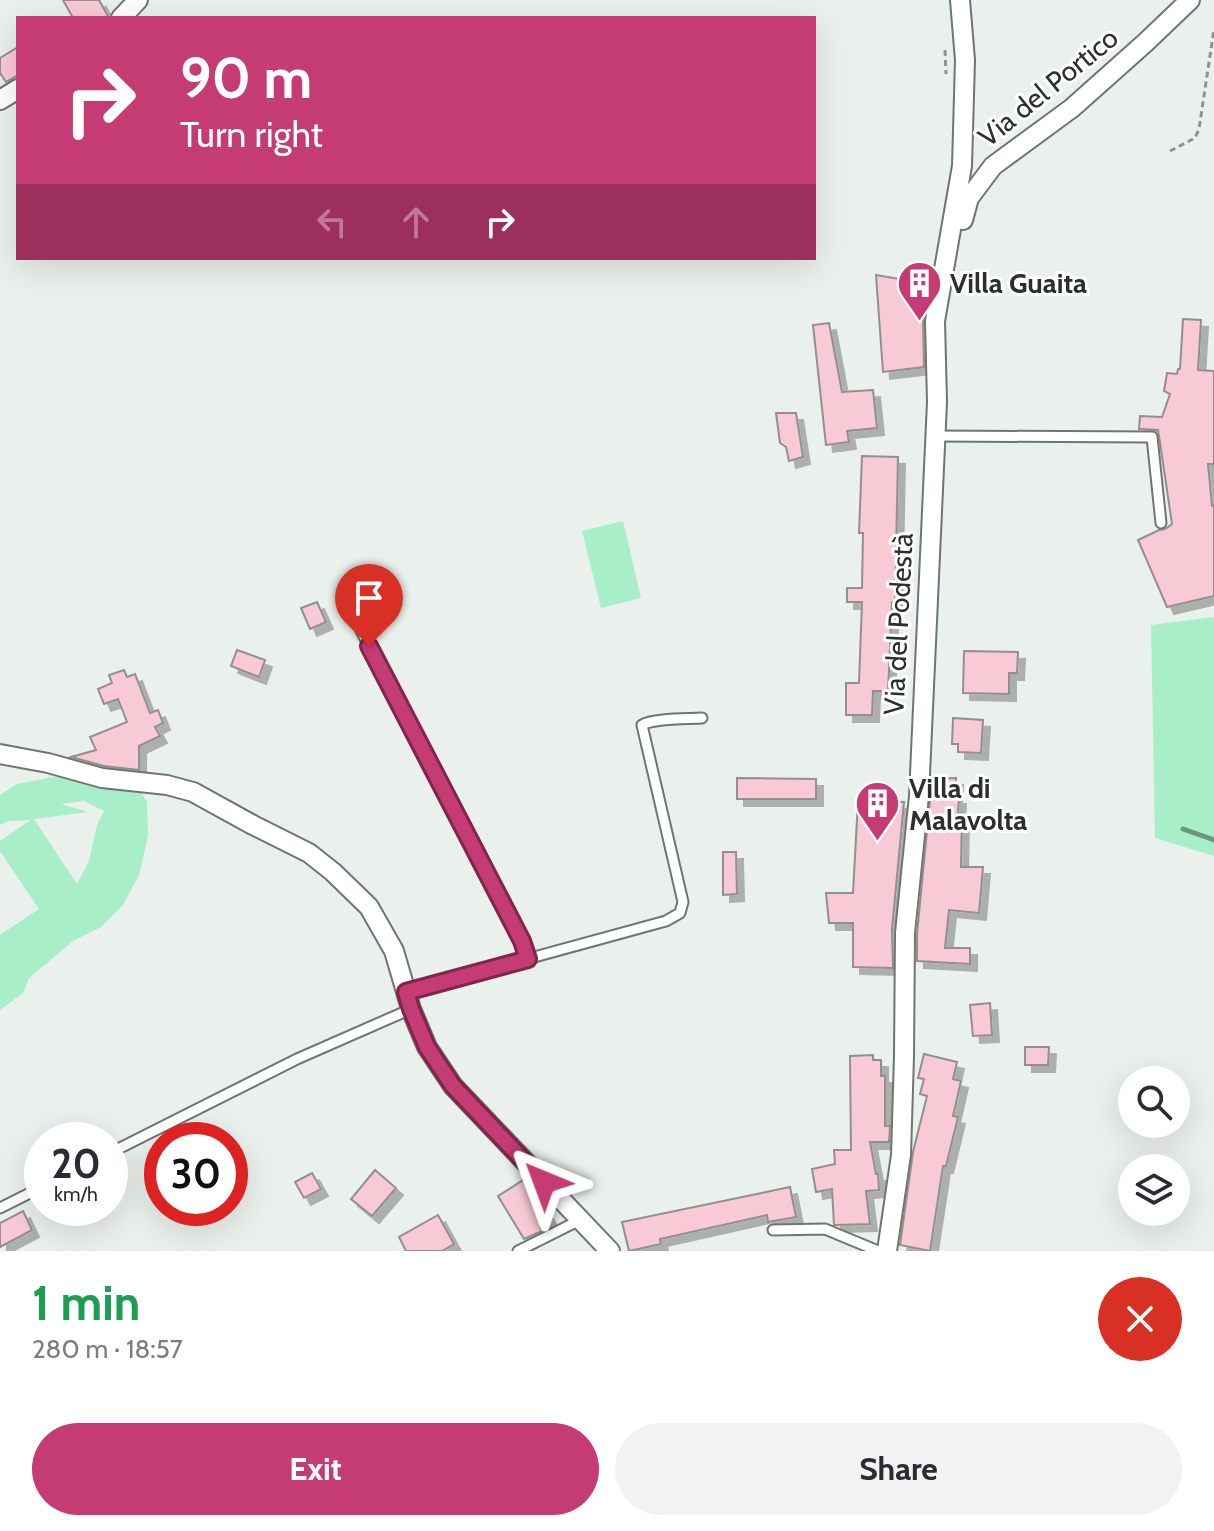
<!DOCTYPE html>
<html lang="en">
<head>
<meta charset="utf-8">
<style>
	body { margin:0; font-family:Cabin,sans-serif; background:#f2f2f3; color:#2b2b33; height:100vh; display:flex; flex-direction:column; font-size:30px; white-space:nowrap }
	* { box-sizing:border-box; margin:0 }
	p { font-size:26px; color:#7c7c81 }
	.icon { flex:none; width:44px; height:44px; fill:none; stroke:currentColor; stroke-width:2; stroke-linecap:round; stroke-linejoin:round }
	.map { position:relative; height:1251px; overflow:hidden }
	.details { display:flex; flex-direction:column; background:#fff; flex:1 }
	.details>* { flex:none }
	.hud { position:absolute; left:16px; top:16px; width:800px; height:244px; border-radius:0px; box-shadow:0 8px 32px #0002; background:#c53b73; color:#fff; overflow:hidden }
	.fabs { position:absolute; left:1118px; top:1066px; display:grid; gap:16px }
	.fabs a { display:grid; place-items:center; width:72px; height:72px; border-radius:50%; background:#fff; box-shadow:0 8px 32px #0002; font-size:40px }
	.speed { position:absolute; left:24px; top:1122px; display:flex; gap:16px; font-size:40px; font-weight:700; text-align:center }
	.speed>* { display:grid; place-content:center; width:104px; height:104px; border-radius:50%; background:#fff; box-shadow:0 8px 32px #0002; line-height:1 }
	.speed small { font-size:20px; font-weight:400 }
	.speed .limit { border:12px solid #d22; background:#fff; color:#111 }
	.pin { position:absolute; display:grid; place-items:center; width:68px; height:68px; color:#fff; margin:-82px -34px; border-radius:50% 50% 50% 0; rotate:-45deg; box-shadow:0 0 8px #0007 }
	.pin .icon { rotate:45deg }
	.me { position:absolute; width:88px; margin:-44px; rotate:316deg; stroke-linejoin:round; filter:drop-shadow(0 0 6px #0008) }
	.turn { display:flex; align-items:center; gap:28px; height:168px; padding:0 32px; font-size:36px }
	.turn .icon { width:104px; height:104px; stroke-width:2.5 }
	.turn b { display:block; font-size:56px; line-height:68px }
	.lanes { display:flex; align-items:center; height:76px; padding:0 32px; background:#0003; justify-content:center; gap:40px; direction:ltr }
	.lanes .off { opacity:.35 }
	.round { display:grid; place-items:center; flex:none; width:84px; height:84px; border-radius:42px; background:#f2f2f3 }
	.summary { display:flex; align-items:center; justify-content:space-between; height:136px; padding:0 32px }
	h1 { font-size:48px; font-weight:700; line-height:60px; color:#1e9e55 }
	.cta { display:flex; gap:16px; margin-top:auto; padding:16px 32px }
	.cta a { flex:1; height:92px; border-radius:48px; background:#c53b73; color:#fff; font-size:32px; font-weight:700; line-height:92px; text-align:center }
	.cta a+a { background:#f2f2f3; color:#2b2b33 }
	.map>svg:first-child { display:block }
	.green { fill:#a8eec8; fill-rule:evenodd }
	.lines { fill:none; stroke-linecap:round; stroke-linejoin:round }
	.stream { stroke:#66987d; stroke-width:5 }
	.building { fill:#f8cad6; stroke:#948e8f; stroke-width:2; filter:url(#shadow) }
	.service-casing { stroke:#6f7571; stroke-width:13 }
	.minor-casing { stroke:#6f7571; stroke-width:22 }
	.path { stroke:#8f9390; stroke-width:3; stroke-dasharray:6 4; stroke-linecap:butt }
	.service { stroke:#fff; stroke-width:9 }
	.minor { stroke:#fff; stroke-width:18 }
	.route-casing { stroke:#80264b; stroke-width:20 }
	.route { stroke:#c53b73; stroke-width:14 }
	.labels { text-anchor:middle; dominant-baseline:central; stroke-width:6; stroke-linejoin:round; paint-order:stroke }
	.street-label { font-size:28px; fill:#2d2f2e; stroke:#fff }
	.poi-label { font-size:28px; font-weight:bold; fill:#2d2f2e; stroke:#fff; text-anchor:start }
</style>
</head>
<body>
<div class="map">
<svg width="1214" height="1251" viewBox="0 0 1214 1251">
	<defs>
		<filter id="shadow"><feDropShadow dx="7" dy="7" stdDeviation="0" flood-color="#0004"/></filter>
	</defs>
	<rect width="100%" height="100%" fill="#eaf0ec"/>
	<g class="green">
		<path d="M623,521L641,598L601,608L582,531Z"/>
		<path d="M1214,617V856L1155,838L1151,625Z"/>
		<path d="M53,777L78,779L141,792L147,802L148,836L139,875L123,905L101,927L73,941L29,978L23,993L0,1010V935L39,909L0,851V841L31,820L8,821L0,825V795L17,784ZM84,801L104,811L97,825L89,861L77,884L34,819L88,812L61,804Z"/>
	</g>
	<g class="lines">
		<path class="stream" d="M1183,829L1214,840"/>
	</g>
	<g class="building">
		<path d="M63,0H99L109,18H73Z"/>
		<path d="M18,47V75L6,82L0,73V58Z"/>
		<path d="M876,275L929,284L923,321L924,367L883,372Z"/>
		<path d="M1183,319L1201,320L1198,370L1214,371V464H1208L1212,506H1214V596L1167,607L1138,540L1159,530L1165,529L1172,524L1159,436L1158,430L1139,429L1140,416L1162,417L1170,394L1164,391L1167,373L1177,374L1178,369H1180Z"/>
		<path d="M829,323L842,392L873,390L877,428L847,431L849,442L826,445L813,325Z"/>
		<path d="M776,413H796L803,457L789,461L786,447L780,443Z"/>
		<path d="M862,456L898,457L895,602H892L888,691H873L872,715H846V683H859L862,602H847V588H862L863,533H859Z"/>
		<path d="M317,602L326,622L310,629L301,608Z"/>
		<path d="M237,650L265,660L259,677L231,666Z"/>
		<path d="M964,651L1018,652L1017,673H1009V694L963,693Z"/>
		<path d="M124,670L127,677L135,674L150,713L158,710L163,723L155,727L160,736L139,746V770L104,766L71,757L96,750L90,737L127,722L118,699L104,704L98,689L112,683L109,675Z"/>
		<path d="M953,718L983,720L981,753L958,752V744H952Z"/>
		<path d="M737,778L816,779V799H737Z"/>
		<path d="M956,778L955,797H959L958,813H962L961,867H983L979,913L949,910L945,948H970V964L917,961V934L932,779Z"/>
		<path d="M858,801L904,802L892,929L893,968L853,967V923H829L826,893H853Z"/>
		<path d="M723,852H736L737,894L723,895Z"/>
		<path d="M990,1003L992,1035L973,1036L970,1005Z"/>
		<path d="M1025,1047H1049L1048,1065H1025Z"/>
		<path d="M924,1054L957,1062L953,1079L961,1081L953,1116L958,1117L946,1166H943L930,1251L900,1245L913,1152L927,1096L920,1094L924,1079L918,1078Z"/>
		<path d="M873,1055V1060H881V1076H885V1126H890L889,1142H870L876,1174H878L879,1190L866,1191L870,1224L836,1225H834L832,1189L816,1192L812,1169L835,1164L834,1150H851L850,1056Z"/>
		<path d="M375,1170L396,1188L372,1216L351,1199Z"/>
		<path d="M312,1173L321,1189L304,1198L295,1182Z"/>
		<path d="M525,1179L551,1220L540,1227L542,1231L524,1239L498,1196Z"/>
		<path d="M790,1187L796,1217L768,1222L767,1215L660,1239L661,1244L629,1251L622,1222Z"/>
		<path d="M23,1211L32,1230L0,1247V1223Z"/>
		<path d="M438,1215L454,1244L442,1251H406L399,1237Z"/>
	</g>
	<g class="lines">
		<defs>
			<g id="service">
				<path d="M935,436L1152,437L1161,523"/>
				<path d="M355,619L522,941L528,959"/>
				<path d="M406,992L666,921L680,913L683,902L642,725C653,718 687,719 702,718"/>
				<path d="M110,1153L297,1059L411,1009"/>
				<path d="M0,1208L42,1187"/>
				<path d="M773,1230L825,1229L878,1251"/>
				<path d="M518,1251L580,1220"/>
			</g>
			<g id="minor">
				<path d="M121,18L138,0"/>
				<path d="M0,100L18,89"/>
				<path d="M963,220L969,198L993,166L1072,108L1145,43L1190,0"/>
				<path d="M0,754L48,763L102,778L167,785L193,792L253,825L309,853L333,872L369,907L394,951L411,1009L427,1047L453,1086L610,1251"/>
				<path d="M887,1251L901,1155L904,1056L905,933L919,796L937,402L935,321L962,166L965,60L960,0"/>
			</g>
		</defs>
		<use href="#service" class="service-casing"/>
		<use href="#minor" class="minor-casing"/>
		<g class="path">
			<path d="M945,50L946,74"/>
			<path d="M1170,151L1195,138L1199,129L1214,29"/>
		</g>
		<use href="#service" class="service"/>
		<use href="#minor" class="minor"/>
	</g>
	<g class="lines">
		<defs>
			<path id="route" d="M369,646L522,941L528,959L406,992L411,1009L427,1047L453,1086L544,1182"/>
		</defs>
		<use href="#route" class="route-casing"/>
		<use href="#route" class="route"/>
	</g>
	<defs>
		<symbol id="building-pin" viewBox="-11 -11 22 30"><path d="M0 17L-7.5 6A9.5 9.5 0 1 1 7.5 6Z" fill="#c53b73" stroke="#fff"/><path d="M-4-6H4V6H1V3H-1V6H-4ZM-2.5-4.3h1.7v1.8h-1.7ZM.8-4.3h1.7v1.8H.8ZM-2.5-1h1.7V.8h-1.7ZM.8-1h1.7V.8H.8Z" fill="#fff"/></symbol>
	</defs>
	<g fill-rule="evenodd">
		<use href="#building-pin" x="894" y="258" width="51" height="69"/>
		<use href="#building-pin" x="852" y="778" width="51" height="69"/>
	</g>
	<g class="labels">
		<g class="street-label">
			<text transform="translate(1048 87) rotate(-39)">Via del Portico</text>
			<text transform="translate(898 624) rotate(-87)">Via del Podestà</text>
		</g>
		<g class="poi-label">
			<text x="950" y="283">Villa Guaita</text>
			<text x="909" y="788">Villa di<tspan x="909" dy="32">Malavolta</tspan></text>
		</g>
	</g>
</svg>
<div class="fabs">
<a><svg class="icon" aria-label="search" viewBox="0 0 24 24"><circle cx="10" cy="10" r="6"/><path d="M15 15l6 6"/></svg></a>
<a><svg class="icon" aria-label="layers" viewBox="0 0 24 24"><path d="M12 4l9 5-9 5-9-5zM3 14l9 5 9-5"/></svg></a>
</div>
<div class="speed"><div>20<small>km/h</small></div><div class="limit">30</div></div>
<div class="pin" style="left:369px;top:646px;background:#d93025"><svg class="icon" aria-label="arrive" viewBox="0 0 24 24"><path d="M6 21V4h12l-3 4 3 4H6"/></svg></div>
<svg class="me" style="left:544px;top:1182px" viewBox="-20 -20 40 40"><path d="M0-17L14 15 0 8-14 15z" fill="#c53b73" stroke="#fff" stroke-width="4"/></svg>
<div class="hud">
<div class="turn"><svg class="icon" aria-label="right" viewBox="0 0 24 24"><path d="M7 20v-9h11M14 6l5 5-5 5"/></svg><div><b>90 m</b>Turn right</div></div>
<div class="lanes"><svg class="icon off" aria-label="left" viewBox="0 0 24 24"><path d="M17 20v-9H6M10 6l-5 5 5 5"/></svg><svg class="icon off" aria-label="ahead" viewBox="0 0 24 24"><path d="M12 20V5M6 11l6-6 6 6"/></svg><svg class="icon" aria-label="right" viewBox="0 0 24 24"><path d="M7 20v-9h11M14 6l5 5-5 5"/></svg></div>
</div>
</div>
<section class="details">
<div class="summary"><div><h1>1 min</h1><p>280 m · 18:57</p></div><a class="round" style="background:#d93025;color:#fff"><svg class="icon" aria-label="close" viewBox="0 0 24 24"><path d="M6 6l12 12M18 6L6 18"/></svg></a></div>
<div class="cta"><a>Exit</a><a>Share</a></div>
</section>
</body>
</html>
